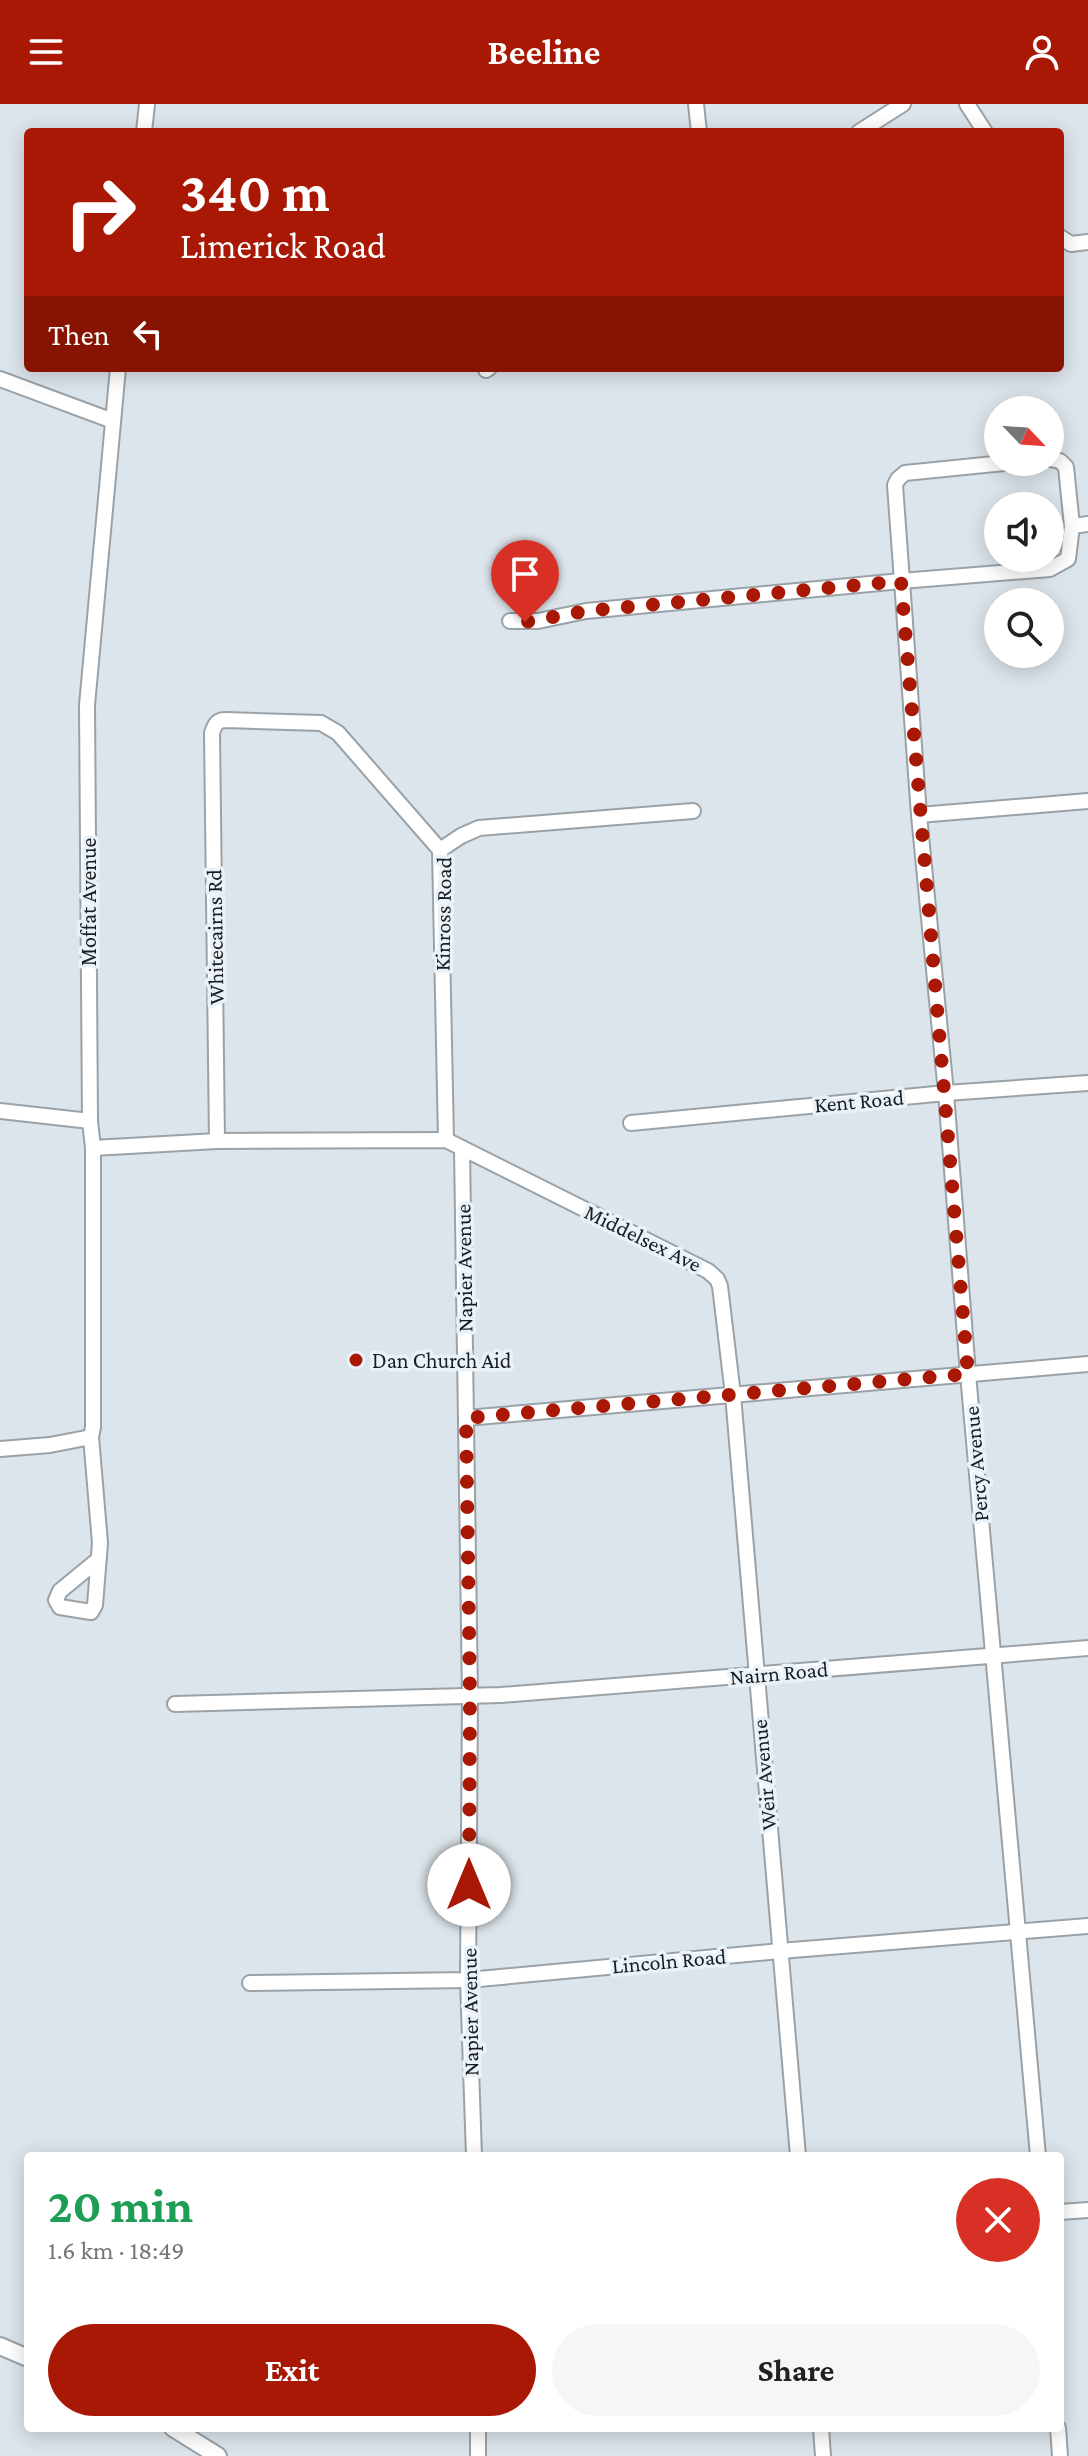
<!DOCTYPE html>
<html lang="en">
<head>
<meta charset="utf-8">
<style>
	body { margin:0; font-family:"Crimson Pro",serif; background:#f6f6f6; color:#202124; height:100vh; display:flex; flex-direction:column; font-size:30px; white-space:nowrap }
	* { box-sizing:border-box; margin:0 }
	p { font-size:26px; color:#757577 }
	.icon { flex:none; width:44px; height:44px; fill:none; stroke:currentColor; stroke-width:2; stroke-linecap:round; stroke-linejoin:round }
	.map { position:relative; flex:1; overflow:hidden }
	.panel { position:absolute; left:24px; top:2048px; width:1040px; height:280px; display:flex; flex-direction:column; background:#fff; border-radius:8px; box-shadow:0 4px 20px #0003 }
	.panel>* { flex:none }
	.guide { position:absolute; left:24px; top:24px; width:1040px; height:244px; border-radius:8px; box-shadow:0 4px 20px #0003; background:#a91804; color:#fff; overflow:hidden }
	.needle { width:52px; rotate:115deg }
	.tools { position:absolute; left:984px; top:292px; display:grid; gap:16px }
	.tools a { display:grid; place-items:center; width:80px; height:80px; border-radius:50%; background:#fff; box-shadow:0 4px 20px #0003; font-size:40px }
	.pin { position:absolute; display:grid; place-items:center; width:68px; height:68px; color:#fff; margin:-82px -34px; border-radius:50% 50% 50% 0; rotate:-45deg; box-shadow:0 0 8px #0007 }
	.pin .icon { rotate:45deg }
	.me { position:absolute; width:88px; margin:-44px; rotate:0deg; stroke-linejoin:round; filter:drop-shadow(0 0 6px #0008) }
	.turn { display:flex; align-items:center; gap:28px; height:168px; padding:0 24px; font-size:36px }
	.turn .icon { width:104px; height:104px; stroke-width:2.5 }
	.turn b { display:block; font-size:56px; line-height:68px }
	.then { display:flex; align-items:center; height:76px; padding:0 24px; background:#0003; gap:16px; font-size:30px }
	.round { display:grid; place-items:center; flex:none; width:84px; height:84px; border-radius:42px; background:#f6f6f6 }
	.overview { display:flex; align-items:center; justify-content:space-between; height:136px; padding:0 24px }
	h1 { font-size:48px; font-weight:700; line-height:60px; color:#1e9e55 }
	.cta { display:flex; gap:16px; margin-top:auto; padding:16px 24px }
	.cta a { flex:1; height:92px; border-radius:48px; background:#a91804; color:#fff; font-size:32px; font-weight:700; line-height:92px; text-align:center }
	.cta a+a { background:#f6f6f6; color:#202124 }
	header { display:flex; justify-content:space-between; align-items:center; height:104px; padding:0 24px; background:#a91804; color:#fff; font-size:36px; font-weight:700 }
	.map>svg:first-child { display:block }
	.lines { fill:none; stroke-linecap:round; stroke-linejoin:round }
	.minor-casing { stroke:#9aa2a8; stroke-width:18 }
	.major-casing { stroke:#9aa2a8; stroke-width:20 }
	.minor { stroke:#fff; stroke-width:14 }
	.major { stroke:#fff; stroke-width:16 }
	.route { stroke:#a91804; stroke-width:14; stroke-dasharray:0 25.2 }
	.poi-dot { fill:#a91804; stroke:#eaf2f9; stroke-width:3 }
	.labels { text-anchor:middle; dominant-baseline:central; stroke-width:7; stroke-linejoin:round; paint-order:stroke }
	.street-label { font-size:22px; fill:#1a1d20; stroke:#eaf2f9 }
	.poi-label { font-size:22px; fill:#1a1d20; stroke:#eaf2f9; text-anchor:start }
</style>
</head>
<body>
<header><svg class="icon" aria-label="menu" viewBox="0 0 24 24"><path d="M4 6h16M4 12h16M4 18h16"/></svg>Beeline<svg class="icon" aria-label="person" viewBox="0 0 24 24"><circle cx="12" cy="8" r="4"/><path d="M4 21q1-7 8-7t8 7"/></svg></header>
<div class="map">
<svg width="1088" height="2352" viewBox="0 0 1088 2352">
	<rect width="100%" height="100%" fill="#dce5eb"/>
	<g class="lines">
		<defs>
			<g id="minor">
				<path d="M696,0L699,28"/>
				<path d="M967,0L985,28"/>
				<path d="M144,28L147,0"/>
				<path d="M859,28L903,0"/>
				<path d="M1060,133L1071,140L1088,138"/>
				<path d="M486,266L489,264"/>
				<path d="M0,275L113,317"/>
				<path d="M1050,355L1060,357L1066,363L1072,422"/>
				<path d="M1014,358L905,369L898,375L895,381L919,711L946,989L968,1270L1038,2052"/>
				<path d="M510,517H538L586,507L901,477L1050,465L1068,455L1072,422L1088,420"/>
				<path d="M919,711L1088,697"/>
				<path d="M0,1007L90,1017"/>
				<path d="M631,1019L946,989L1088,979"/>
				<path d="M446,1036L440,746L461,732L479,724L693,707"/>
				<path d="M217,1037L212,629C215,620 217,616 226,616L321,619L338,629L440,746"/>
				<path d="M93,1044L217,1037L446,1036L708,1167L717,1175L720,1182L733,1291L798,2052"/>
				<path d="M462,1044L470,1592L468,1876L474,2052"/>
				<path d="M466,1314L1088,1260"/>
				<path d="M0,1345L50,1341L91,1333"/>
				<path d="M99,1455L60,1487L56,1496L60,1503L91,1508L95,1501L100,1439L91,1333L93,1323V1044L90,1017L87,601L118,264"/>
				<path d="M175,1600L501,1591L1088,1544"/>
				<path d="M250,1879L468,1876L780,1847L1088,1822"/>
				<path d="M1060,2108L1088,2106"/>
				<path d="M478,2324V2352"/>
				<path d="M821,2324L823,2352"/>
				<path d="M1058,2324L1060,2352"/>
			</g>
			<g id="major">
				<path d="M0,2242L28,2254"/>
				<path d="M173,2324L218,2352"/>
			</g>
		</defs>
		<use href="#minor" class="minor-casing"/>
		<use href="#major" class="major-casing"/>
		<use href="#minor" class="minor"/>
		<use href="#major" class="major"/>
	</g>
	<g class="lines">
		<path class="route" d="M469,1781L470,1592L466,1314L968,1270L901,477L586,507L525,518"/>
	</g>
	<circle class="poi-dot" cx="356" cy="1256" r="8"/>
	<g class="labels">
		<g class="street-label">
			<text transform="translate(88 798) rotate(-90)">Moffat Avenue</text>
			<text transform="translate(443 810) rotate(-89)">Kinross Road</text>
			<text transform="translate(215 833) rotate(-91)">Whitecairns Rd</text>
			<text transform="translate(859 997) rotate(-5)">Kent Road</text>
			<text transform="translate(643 1134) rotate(26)">Middelsex Ave</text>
			<text transform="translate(464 1164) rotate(-91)">Napier Avenue</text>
			<text transform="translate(976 1360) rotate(-95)">Percy Avenue</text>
			<text transform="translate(779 1569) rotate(-5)">Nairn Road</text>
			<text transform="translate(764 1671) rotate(-95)">Weir Avenue</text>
			<text transform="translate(669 1857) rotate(-5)">Lincoln Road</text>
			<text transform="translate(470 1908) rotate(-91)">Napier Avenue</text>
		</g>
		<g class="poi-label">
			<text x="372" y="1256">Dan Church Aid</text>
		</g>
	</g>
</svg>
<div class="tools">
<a><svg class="needle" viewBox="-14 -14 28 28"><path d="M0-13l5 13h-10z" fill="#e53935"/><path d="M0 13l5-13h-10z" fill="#757577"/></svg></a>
<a><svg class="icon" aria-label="sound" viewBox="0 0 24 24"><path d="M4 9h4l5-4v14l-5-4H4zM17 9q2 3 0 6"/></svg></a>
<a><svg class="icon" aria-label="search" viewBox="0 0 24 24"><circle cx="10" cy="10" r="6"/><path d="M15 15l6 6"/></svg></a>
</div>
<div class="pin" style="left:525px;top:518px;background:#d93025"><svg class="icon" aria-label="arrive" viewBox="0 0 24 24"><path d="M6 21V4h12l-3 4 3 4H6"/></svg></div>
<svg class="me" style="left:469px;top:1781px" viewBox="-20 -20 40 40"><circle r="19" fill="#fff"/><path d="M0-13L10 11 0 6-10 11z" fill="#a91804"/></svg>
<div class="guide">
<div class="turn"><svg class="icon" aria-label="right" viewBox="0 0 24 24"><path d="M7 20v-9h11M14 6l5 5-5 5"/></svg><div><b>340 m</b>Limerick Road</div></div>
<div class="then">Then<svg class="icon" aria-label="left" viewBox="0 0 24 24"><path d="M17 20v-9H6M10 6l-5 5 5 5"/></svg></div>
</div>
<section class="panel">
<div class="overview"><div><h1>20 min</h1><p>1.6 km · 18:49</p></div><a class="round" style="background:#d93025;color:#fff"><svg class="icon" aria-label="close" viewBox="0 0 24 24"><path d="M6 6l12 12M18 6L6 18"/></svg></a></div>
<div class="cta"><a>Exit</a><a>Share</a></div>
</section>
</div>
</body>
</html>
